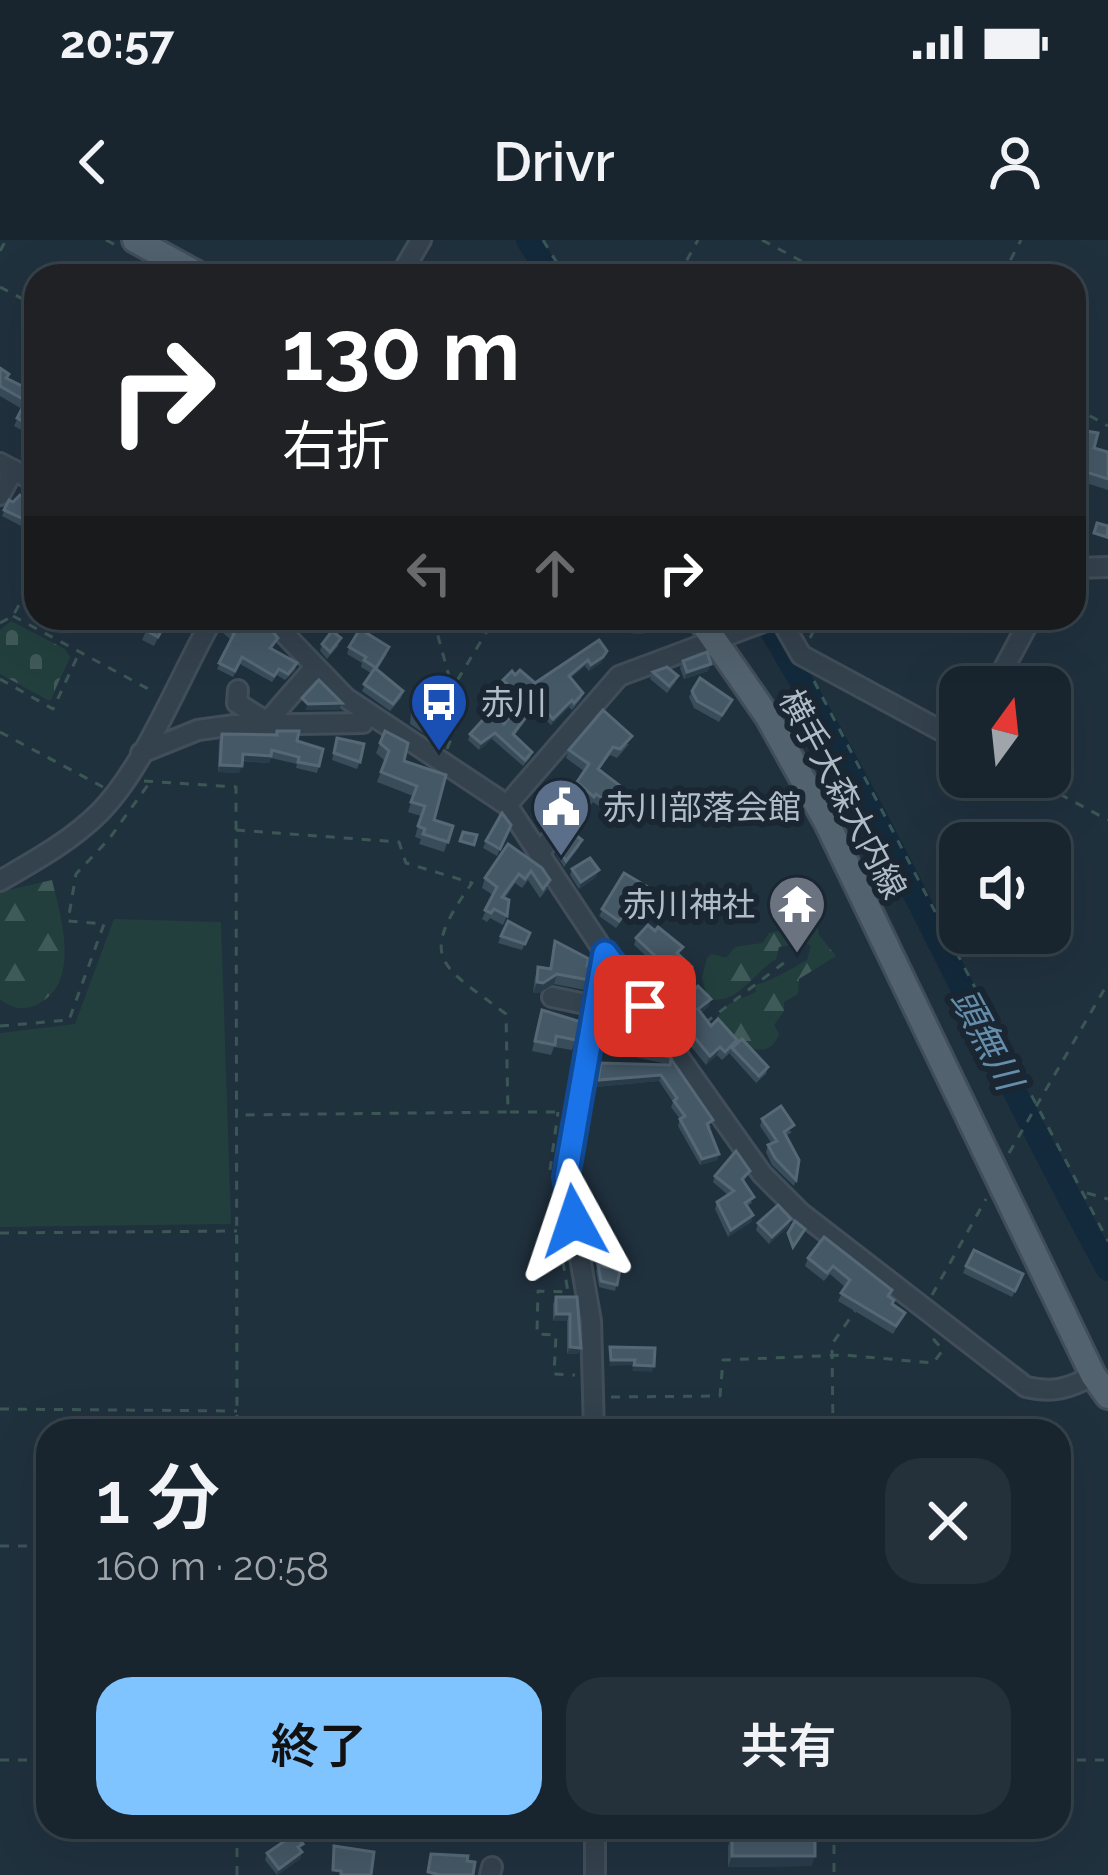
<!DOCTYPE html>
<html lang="ja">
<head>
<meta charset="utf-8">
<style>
	body { margin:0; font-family:Raleway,"Noto Sans JP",sans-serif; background:#25313a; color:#f1f3f6; height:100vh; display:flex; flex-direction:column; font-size:45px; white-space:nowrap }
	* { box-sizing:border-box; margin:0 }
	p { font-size:39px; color:#9fa5aa }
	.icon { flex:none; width:66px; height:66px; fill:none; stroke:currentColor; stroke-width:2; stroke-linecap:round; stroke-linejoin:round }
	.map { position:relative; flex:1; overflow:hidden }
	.drawer { position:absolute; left:36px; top:1179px; width:1035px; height:420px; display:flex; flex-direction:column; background:#18252e; border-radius:36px; box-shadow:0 12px 48px #0002,0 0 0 3px #36424a }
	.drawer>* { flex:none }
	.banner { position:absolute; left:24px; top:24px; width:1062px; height:366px; border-radius:36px; box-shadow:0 12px 48px #0002,0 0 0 3px #36424a; background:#202124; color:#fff; overflow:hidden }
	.needle { width:78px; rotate:15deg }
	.buttons { position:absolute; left:939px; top:426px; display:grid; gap:24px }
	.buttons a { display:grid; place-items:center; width:132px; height:132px; border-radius:24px; background:#18252e; box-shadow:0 12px 48px #0002,0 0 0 3px #36424a; font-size:60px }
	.pin { position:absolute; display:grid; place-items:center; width:102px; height:102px; color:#fff; margin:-51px; border-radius:24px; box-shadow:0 6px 18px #0006 }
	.me { position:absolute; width:132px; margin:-66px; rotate:355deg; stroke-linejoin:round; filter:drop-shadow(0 0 9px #0008) }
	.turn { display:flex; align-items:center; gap:42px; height:252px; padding:0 60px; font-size:54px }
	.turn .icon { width:156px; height:156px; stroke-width:2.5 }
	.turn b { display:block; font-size:84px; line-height:102px }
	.lanes { display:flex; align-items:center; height:114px; padding:0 60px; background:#0003; justify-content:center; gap:60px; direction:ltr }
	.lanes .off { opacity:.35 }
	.round { display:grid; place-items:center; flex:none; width:126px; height:126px; border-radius:36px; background:#25313a }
	.headline { display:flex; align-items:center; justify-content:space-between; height:204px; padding:0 60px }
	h1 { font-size:72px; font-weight:600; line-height:90px }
	.action { display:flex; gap:24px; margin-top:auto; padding:24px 60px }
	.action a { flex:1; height:138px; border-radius:36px; background:#7fc3ff; color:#111; font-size:48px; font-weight:600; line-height:138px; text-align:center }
	.action a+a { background:#25313a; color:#f1f3f6 }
	.status { display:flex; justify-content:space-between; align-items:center; height:84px; padding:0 60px; background:#18252e; direction:ltr }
	.status svg { height:33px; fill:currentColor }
	header { display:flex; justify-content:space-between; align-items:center; height:156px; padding:0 60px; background:#18252e; font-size:54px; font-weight:600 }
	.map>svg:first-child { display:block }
	.grass { fill:#223f3e }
	.forest { fill:url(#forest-firs) }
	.cemetery { fill:url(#cemetery-stones) }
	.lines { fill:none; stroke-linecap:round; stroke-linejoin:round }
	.river { stroke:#132a3c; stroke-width:24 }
	.minor-casing { stroke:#414e59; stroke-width:24 }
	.major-casing { stroke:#414e59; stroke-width:30 }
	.path { stroke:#3b5755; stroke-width:3; stroke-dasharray:9 9; stroke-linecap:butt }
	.minor { stroke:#34424e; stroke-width:18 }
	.major { stroke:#52626e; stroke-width:24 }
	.wall { fill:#384c5a }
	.shaded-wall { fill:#293c4a }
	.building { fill:#455866; stroke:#566876; stroke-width:3 }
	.route-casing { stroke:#114b97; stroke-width:30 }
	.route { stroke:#1a73e8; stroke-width:21 }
	.labels { text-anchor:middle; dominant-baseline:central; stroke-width:12; stroke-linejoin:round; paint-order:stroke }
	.poi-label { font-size:33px; fill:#b0bdc9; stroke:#1a2732; text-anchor:start }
	.street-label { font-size:33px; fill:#b0bdc9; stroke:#1a2732 }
	.water-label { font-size:36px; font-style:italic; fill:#658eac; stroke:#1a2732 }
</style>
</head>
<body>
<div class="status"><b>20:57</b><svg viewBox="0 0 49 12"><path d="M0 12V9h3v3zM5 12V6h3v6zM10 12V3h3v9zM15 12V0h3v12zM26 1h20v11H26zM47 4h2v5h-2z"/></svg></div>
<header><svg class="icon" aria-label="back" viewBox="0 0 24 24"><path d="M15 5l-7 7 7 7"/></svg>Drivr<svg class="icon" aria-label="person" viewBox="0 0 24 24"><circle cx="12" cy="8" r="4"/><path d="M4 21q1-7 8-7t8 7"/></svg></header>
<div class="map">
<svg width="1108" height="1635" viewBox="0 0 1108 1635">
	<defs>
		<pattern id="forest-firs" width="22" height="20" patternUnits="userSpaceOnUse" patternTransform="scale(3)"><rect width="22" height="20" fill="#223f3e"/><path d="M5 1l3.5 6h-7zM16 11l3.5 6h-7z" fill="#405959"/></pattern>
		<pattern id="cemetery-stones" width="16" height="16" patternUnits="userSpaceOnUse" patternTransform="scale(3)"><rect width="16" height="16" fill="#223f3e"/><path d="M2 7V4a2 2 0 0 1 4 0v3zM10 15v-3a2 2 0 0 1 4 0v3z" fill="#405959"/></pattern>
	</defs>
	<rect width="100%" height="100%" fill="#20313e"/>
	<path class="grass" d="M114,679L221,682L231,984L0,987V793L75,784Z"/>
	<g class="forest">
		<path d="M52,640C61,678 82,744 36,765C22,771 11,768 0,759V652Z"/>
		<path d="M800,675L817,685L819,695L836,716L799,739L798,754L784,762V771L774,785L779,794C766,829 728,797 717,777L729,764L756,752L755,745C772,741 791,729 807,720L811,706L804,702L779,707L776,719C752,733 737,767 707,758L702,738L707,718L712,714L726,718L735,707L763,703L769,693L780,691L787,678Z"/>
	</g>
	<path class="cemetery" d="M11,381L65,409L70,417L50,461L0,434V390Z"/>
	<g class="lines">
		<g class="river">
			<path d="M528,0L551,36"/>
			<path d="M764,378C891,588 989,814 1108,1029"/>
		</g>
		<defs>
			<g id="minor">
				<path d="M400,36L421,0"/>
				<path d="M0,223L36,242"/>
				<path d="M0,255L13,230"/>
				<path d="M1074,297L1076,293"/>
				<path d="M1074,328L1108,327"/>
				<path d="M269,378L346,458L507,565L605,713L762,934L801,973L1026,1147C1053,1153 1069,1149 1093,1135"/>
				<path d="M780,378L801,415L960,501"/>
				<path d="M994,447L1031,378"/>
				<path d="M238,450L237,463L267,482L315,427"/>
				<path d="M141,513L198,490L234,485L363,483L368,475"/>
				<path d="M507,565L619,436L774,378"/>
				<path d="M539,613L573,573"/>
				<path d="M0,641C36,620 71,601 100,572C146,525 179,437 213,378"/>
				<path d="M552,757L595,766"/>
				<path d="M594,1191L591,1081L566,937L605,713"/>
				<path d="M595,1587V1635"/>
				<path d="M490,1635L492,1627"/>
			</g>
			<g id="major">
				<path d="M135,0L201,36"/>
				<path d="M699,378L768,477L827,583L1093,1135L1108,1156"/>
			</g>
		</defs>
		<use href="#minor" class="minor-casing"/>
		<use href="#major" class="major-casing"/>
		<g class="path">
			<path d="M106,0L119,7"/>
			<path d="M543,0L565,36"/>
			<path d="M762,0L829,36"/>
			<path d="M0,11L6,0"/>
			<path d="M678,36L698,0"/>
			<path d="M1002,36L1021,0"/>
			<path d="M0,47L36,66"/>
			<path d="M1074,167L1108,186"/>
			<path d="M13,376L154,452"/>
			<path d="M433,378L452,447"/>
			<path d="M0,383L13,376L36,333"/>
			<path d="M810,398L820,378"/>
			<path d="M0,439L53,469L79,413"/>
			<path d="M814,441L1108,1001"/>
			<path d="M0,492L103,547"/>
			<path d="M447,509L455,489L452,449L495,378"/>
			<path d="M1028,537L1108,580"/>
			<path d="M144,541L236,547L237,1191"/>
			<path d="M236,590L399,602L406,623L472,643C417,720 440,724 506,774L508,872L237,875"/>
			<path d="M705,783L785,722"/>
			<path d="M0,786L69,780L104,684L68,681L76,634L109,599L150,542"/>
			<path d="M510,872H560"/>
			<path d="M1009,913L1108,743"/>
			<path d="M550,930L558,872"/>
			<path d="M1087,953L1108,959"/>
			<path d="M0,993L237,991"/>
			<path d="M563,1022L568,1052L538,1051L537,1094L556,1095L554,1134L575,1135"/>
			<path d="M932,1055L986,959"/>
			<path d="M611,1157L720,1156L723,1120L844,1115L933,1123L943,1110L930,1095"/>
			<path d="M0,1169L237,1171"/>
			<path d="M833,1191L832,1104L855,1071"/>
			<path d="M0,1306H48"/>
			<path d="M0,1520H48"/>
			<path d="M1059,1520H1108"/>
			<path d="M834,1587V1635"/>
			<path d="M237,1635V1587"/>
		</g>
		<use href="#minor" class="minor"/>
		<use href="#major" class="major"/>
	</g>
	<g class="wall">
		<path d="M0,128L7,139L36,153V198L14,186L22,169L0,156Z"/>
		<path d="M1074,189L1094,208L1108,212V250L1080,241L1083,229L1074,227Z"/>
		<path d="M36,199V228L25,221Z"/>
		<path d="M9,260L13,262H35L23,287L2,276Z"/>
		<path d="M152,378H179L176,383L168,379L154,406L142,400Z"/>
		<path d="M225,378L278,398L272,409L297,423L295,430L285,440L277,435L272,442L240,424L233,437L217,429L231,400L221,391Z"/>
		<path d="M322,378H343L335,391Z"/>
		<path d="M602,378H651L643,394L629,393Z"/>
		<path d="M599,400L604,417L601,423L589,431L585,426L571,438L583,453L581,459L572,470L569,467L551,485L539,473L536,477L532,472L514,496L532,512L530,518L523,526L492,499L479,510L468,500L470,494L504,484L519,464L501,447L503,440L515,435L535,443Z"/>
		<path d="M322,404L339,405L327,419L320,411Z"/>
		<path d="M349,407L387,414L377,430L403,451L401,458L390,471L362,451L371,433L361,427L362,423L347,414Z"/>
		<path d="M683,421L708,431L684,439L680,428Z"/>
		<path d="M653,432L678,436L675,443L667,453L650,439Z"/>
		<path d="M692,451L732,460L719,482L694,468L689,457Z"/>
		<path d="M416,452L437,475L442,487L439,497L428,496L410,484L412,462Z"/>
		<path d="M385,491L404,521L434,580L453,586L444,612L419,604L421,599L415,597L421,576L408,572L413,556L377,542L385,521L376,513Z"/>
		<path d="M222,494L297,501L319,526L317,533L296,528L297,524L271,518L269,523L242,521L239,533L218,532L219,501Z"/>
		<path d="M337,498L360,522L357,529L332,520Z"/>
		<path d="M629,504L617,518L610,515L599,530L620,557L609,573L593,562L591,565L574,550L584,531L566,518L569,510Z"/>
		<path d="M511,585L497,616L483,608L486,601Z"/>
		<path d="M508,604L547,649L540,658L528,640L522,648L515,643L505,658L507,676L503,685L490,678L487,682L482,679L493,655L482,648L485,638Z"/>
		<path d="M580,606L564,627L556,614L558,609Z"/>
		<path d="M572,629L596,637L579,649L570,635Z"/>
		<path d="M624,633L649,656L641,667L635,663L616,688L599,676Z"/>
		<path d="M530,693L522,710L498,703L501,696Z"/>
		<path d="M636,698L679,715L692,727L689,734L678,745L634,705Z"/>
		<path d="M555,701L587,726L589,740L585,750L554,744L539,753H533L535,737L538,727L549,729Z"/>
		<path d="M615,741L629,761L627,767L617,765L613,783L623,805L649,801L651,791L670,817L667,824L602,810L608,784L606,783Z"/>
		<path d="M711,759L708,767L701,773L711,786L768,827L766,834L756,843L730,814L731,812L722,820L717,815L706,825L666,776L670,768Z"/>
		<path d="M542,770L581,782L572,810L554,807L551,815L532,811Z"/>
		<path d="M671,819L711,887L709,888L719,914L717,920L700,925L678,886L680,879L671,867L673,862L659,841L595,847L601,823L669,825Z"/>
		<path d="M762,879L792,892L786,896L796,940L794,946L772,925L766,912L768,905L772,904L760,886Z"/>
		<path d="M750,931L744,941L752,963L747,966L753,975L751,982L728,997L715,969L717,962L728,955L713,942L715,936Z"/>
		<path d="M758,983L789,986L769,1004L756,990Z"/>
		<path d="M824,997L890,1057L893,1064L905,1073L893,1094L838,1061L845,1047L830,1034L824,1041L805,1026L808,1018Z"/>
		<path d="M598,1025L620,1030L615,1051L599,1047L596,1031Z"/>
		<path d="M966,1026L1021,1041L1012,1057L963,1033Z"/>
		<path d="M556,1057H577L578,1114H567V1081H553V1064Z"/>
		<path d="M732,1595L812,1626L728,1627V1606Z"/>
		<path d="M301,1610L302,1612L300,1619L277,1635L265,1620L267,1613Z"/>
	</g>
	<g class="shaded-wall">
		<path d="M651,378L643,394L629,393L633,383Z"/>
		<path d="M607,411L601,423L589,431L591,425Z"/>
		<path d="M588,420L585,426L566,442L569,436Z"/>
		<path d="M711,424L708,431L684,439L687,432Z"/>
		<path d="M572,460L569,467L551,485L553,479Z"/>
		<path d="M342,463L339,470H305L308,464Z"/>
		<path d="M432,486L442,487L439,497L428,496Z"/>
		<path d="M495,493L492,499L479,510L481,503Z"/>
		<path d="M243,514L271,516L269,523L240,520Z"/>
		<path d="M220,525L242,526L239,533L218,532Z"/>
		<path d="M599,630L596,637L579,649L581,642Z"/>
		<path d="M557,734L554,744L539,753H533L537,742Z"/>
		<path d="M711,759L708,767L695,778L698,769Z"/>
		<path d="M720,807L717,815L706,825L710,816Z"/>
		<path d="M661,835L659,841L595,847L598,840Z"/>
		<path d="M719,914L717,920L700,925L702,919Z"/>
		<path d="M753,975L751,982L728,997L731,990Z"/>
		<path d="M791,979L789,986L769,1004L772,997Z"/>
		<path d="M556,1074H570L567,1081H553Z"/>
		<path d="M570,1107L581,1108L578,1114H567Z"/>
		<path d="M611,1120H635L632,1125L609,1126Z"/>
		<path d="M634,1125L654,1126L652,1132L632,1131Z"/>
		<path d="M302,1612L300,1619L276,1635L279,1629Z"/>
		<path d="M732,1616H815L812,1626L728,1627Z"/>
	</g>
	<g class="building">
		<path d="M0,128L9,134L6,138L36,153V188L17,178L26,161L0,146Z"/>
		<path d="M1074,189L1098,193L1094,208L1108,212V239L1083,231L1086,219L1074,216Z"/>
		<path d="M36,199V218L29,213Z"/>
		<path d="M20,255L35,262L26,280L4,270L9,260L13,262Z"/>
		<path d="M1097,283L1108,286L1107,297L1094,293Z"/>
		<path d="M152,378H168L158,397L145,390Z"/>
		<path d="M226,378H261L278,398L270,408L297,423L288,434L279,429L274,436L242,417L235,431L219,423L234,394L224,384Z"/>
		<path d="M624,378H650L647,383H633Z"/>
		<path d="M360,389L389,407L376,428L364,420L366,417L349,407Z"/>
		<path d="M332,391L341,398L330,412L322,404Z"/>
		<path d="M599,400L607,411L603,417L591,425L588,420L569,436L583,453L574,463L572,460L553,479L542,467L538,470L534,466L513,494L532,512L525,520L495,493L481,503L470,494L490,472L504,484L523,459L503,440L512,431L515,435L520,430L535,443Z"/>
		<path d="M707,412L711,424L687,432L683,421Z"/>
		<path d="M667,427L678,436L669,446L653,432Z"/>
		<path d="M375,428L403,451L393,464L364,444Z"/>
		<path d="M700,438L732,460L722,475L697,461L692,451Z"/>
		<path d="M319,440L342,463L308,464L302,458Z"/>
		<path d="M416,452L438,454L437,475H441L442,487L432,486L413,474Z"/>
		<path d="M603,470L632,496L620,509L613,507L598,529L623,548L612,565L596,554L594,557L577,542L589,524L569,510Z"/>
		<path d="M277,491H299L297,501L323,509L319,526L298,522L299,517L272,510L271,516L243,514L242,526L220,525L222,494L277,495Z"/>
		<path d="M385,491L408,503L404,521L446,535L434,580L453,586L448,602L423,594L425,589L418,586L425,566L411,562L417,546L381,532L389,511L380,503Z"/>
		<path d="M337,498L364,504L360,522L334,513Z"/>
		<path d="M502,573L511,585L500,609L486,601Z"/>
		<path d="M463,592L477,595L474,605L460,601Z"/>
		<path d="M572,592L582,600L566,621L558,609Z"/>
		<path d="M508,604L542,628L550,640L543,649L531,631L525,639L519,634L502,657L509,660L507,676L494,669L491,673L485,670L497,647L485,638Z"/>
		<path d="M590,618L599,630L581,642L572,629Z"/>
		<path d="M624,633L651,649L644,660L637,656L619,681L602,669Z"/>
		<path d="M508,681L530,693L525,704L501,696Z"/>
		<path d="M648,685L655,691L658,687L683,707L677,713L692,727L680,739L636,698Z"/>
		<path d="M555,701L589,719L587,726L591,727L589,740L557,734L543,743L537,742L538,727L551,729Z"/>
		<path d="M615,741L629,761L618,759L615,778L609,777Z"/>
		<path d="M698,746L711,759L698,769L711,786L718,779L737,800L725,812L720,807L710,816L670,768Z"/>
		<path d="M542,770L581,782L576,800L556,796L555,805L535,801Z"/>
		<path d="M609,782L627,786L623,805L652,801L651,791L670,817L604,803Z"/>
		<path d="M742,799L768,827L759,836L732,808Z"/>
		<path d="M671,819L713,880L707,884L719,914L702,919L680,879L685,876L674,861L677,858L661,835L598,840L601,823L670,825Z"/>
		<path d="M781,866L794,885L784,892L799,920L796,940L775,918L768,905L777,901L762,879Z"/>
		<path d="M736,911L750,931L742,939L754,957L745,963L753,975L731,990L717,962L734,951L715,936Z"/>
		<path d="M778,965L791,979L772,997L758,983Z"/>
		<path d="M795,981L805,989L793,1007L788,993Z"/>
		<path d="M824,997L892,1050L888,1056L894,1060L892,1064L905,1073L896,1086L841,1053L850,1040L833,1026L827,1033L808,1018Z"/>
		<path d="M974,1010L1023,1034L1015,1051L966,1026Z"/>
		<path d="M598,1025L620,1030L617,1045L601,1041Z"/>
		<path d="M556,1057H577L581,1108L570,1107V1074H556Z"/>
		<path d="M610,1107L655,1108L654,1126L634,1125L635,1120H611Z"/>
		<rect x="499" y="1587" width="12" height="9"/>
		<path d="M295,1594L303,1604L298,1607L302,1612L279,1629L267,1613Z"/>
		<rect x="732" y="1595" width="83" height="21"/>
		<path d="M334,1606L374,1612L371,1635H341V1631L333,1630Z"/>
		<path d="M431,1614L468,1616L467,1621L475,1622L473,1635H440L428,1632Z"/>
	</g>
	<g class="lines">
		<defs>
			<path id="route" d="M574,981L566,937L605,713L645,766"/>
		</defs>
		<use href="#route" class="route-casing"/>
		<use href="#route" class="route"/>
	</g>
	<defs>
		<symbol id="bus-pin" viewBox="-11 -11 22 30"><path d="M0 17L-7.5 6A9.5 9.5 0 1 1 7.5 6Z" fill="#1a4fb4" stroke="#1a2732"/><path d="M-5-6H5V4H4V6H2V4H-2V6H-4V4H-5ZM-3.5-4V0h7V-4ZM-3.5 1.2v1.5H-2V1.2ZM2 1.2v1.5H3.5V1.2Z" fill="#fff"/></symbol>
		<symbol id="civic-pin" viewBox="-11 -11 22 30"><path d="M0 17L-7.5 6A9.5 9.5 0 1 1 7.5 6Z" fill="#5c6f8a" stroke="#1a2732"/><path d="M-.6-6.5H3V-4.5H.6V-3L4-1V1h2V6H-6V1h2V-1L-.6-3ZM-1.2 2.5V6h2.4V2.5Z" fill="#fff"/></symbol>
		<symbol id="temple-pin" viewBox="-11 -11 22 30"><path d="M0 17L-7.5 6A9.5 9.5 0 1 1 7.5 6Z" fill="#6b7280" stroke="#1a2732"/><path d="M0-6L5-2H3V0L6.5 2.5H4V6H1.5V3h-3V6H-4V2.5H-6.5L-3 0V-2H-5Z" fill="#fff"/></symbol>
	</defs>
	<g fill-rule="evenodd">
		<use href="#bus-pin" x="406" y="429" width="66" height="90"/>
		<use href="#civic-pin" x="528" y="534" width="66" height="90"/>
		<use href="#temple-pin" x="764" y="631" width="66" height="90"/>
	</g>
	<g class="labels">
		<g class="poi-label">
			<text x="481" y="462">赤川</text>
			<text x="603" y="567">赤川部落会館</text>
			<text x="755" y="664" text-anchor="end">赤川神社</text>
		</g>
		<g class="street-label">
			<text transform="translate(843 554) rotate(62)">横手大森大内線</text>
		</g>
		<g class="water-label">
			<text transform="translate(987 799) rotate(62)">頭無川</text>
		</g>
	</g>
</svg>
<div class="buttons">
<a><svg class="needle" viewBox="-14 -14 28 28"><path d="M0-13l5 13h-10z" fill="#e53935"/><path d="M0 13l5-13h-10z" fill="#9fa5aa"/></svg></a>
<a><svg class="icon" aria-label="sound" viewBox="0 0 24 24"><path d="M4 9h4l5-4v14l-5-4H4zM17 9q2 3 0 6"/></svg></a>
</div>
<div class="pin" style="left:645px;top:766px;background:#d93025"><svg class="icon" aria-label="arrive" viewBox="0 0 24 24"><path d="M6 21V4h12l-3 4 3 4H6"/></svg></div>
<svg class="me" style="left:574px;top:981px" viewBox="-20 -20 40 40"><path d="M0-17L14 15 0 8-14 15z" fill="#1a73e8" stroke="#fff" stroke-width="4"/></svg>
<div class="banner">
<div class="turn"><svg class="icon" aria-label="right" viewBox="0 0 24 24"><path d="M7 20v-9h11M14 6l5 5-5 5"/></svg><div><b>130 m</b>右折</div></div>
<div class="lanes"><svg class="icon off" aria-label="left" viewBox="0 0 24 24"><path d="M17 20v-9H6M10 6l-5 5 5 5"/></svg><svg class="icon off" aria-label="ahead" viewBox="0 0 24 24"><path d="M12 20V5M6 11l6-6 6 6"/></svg><svg class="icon" aria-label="right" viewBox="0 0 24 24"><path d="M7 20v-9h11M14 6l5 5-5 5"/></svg></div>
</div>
<section class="drawer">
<div class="headline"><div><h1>1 分</h1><p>160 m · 20:58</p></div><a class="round"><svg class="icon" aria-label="close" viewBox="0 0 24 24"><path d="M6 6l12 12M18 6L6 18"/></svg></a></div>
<div class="action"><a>終了</a><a>共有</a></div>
</section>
</div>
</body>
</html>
